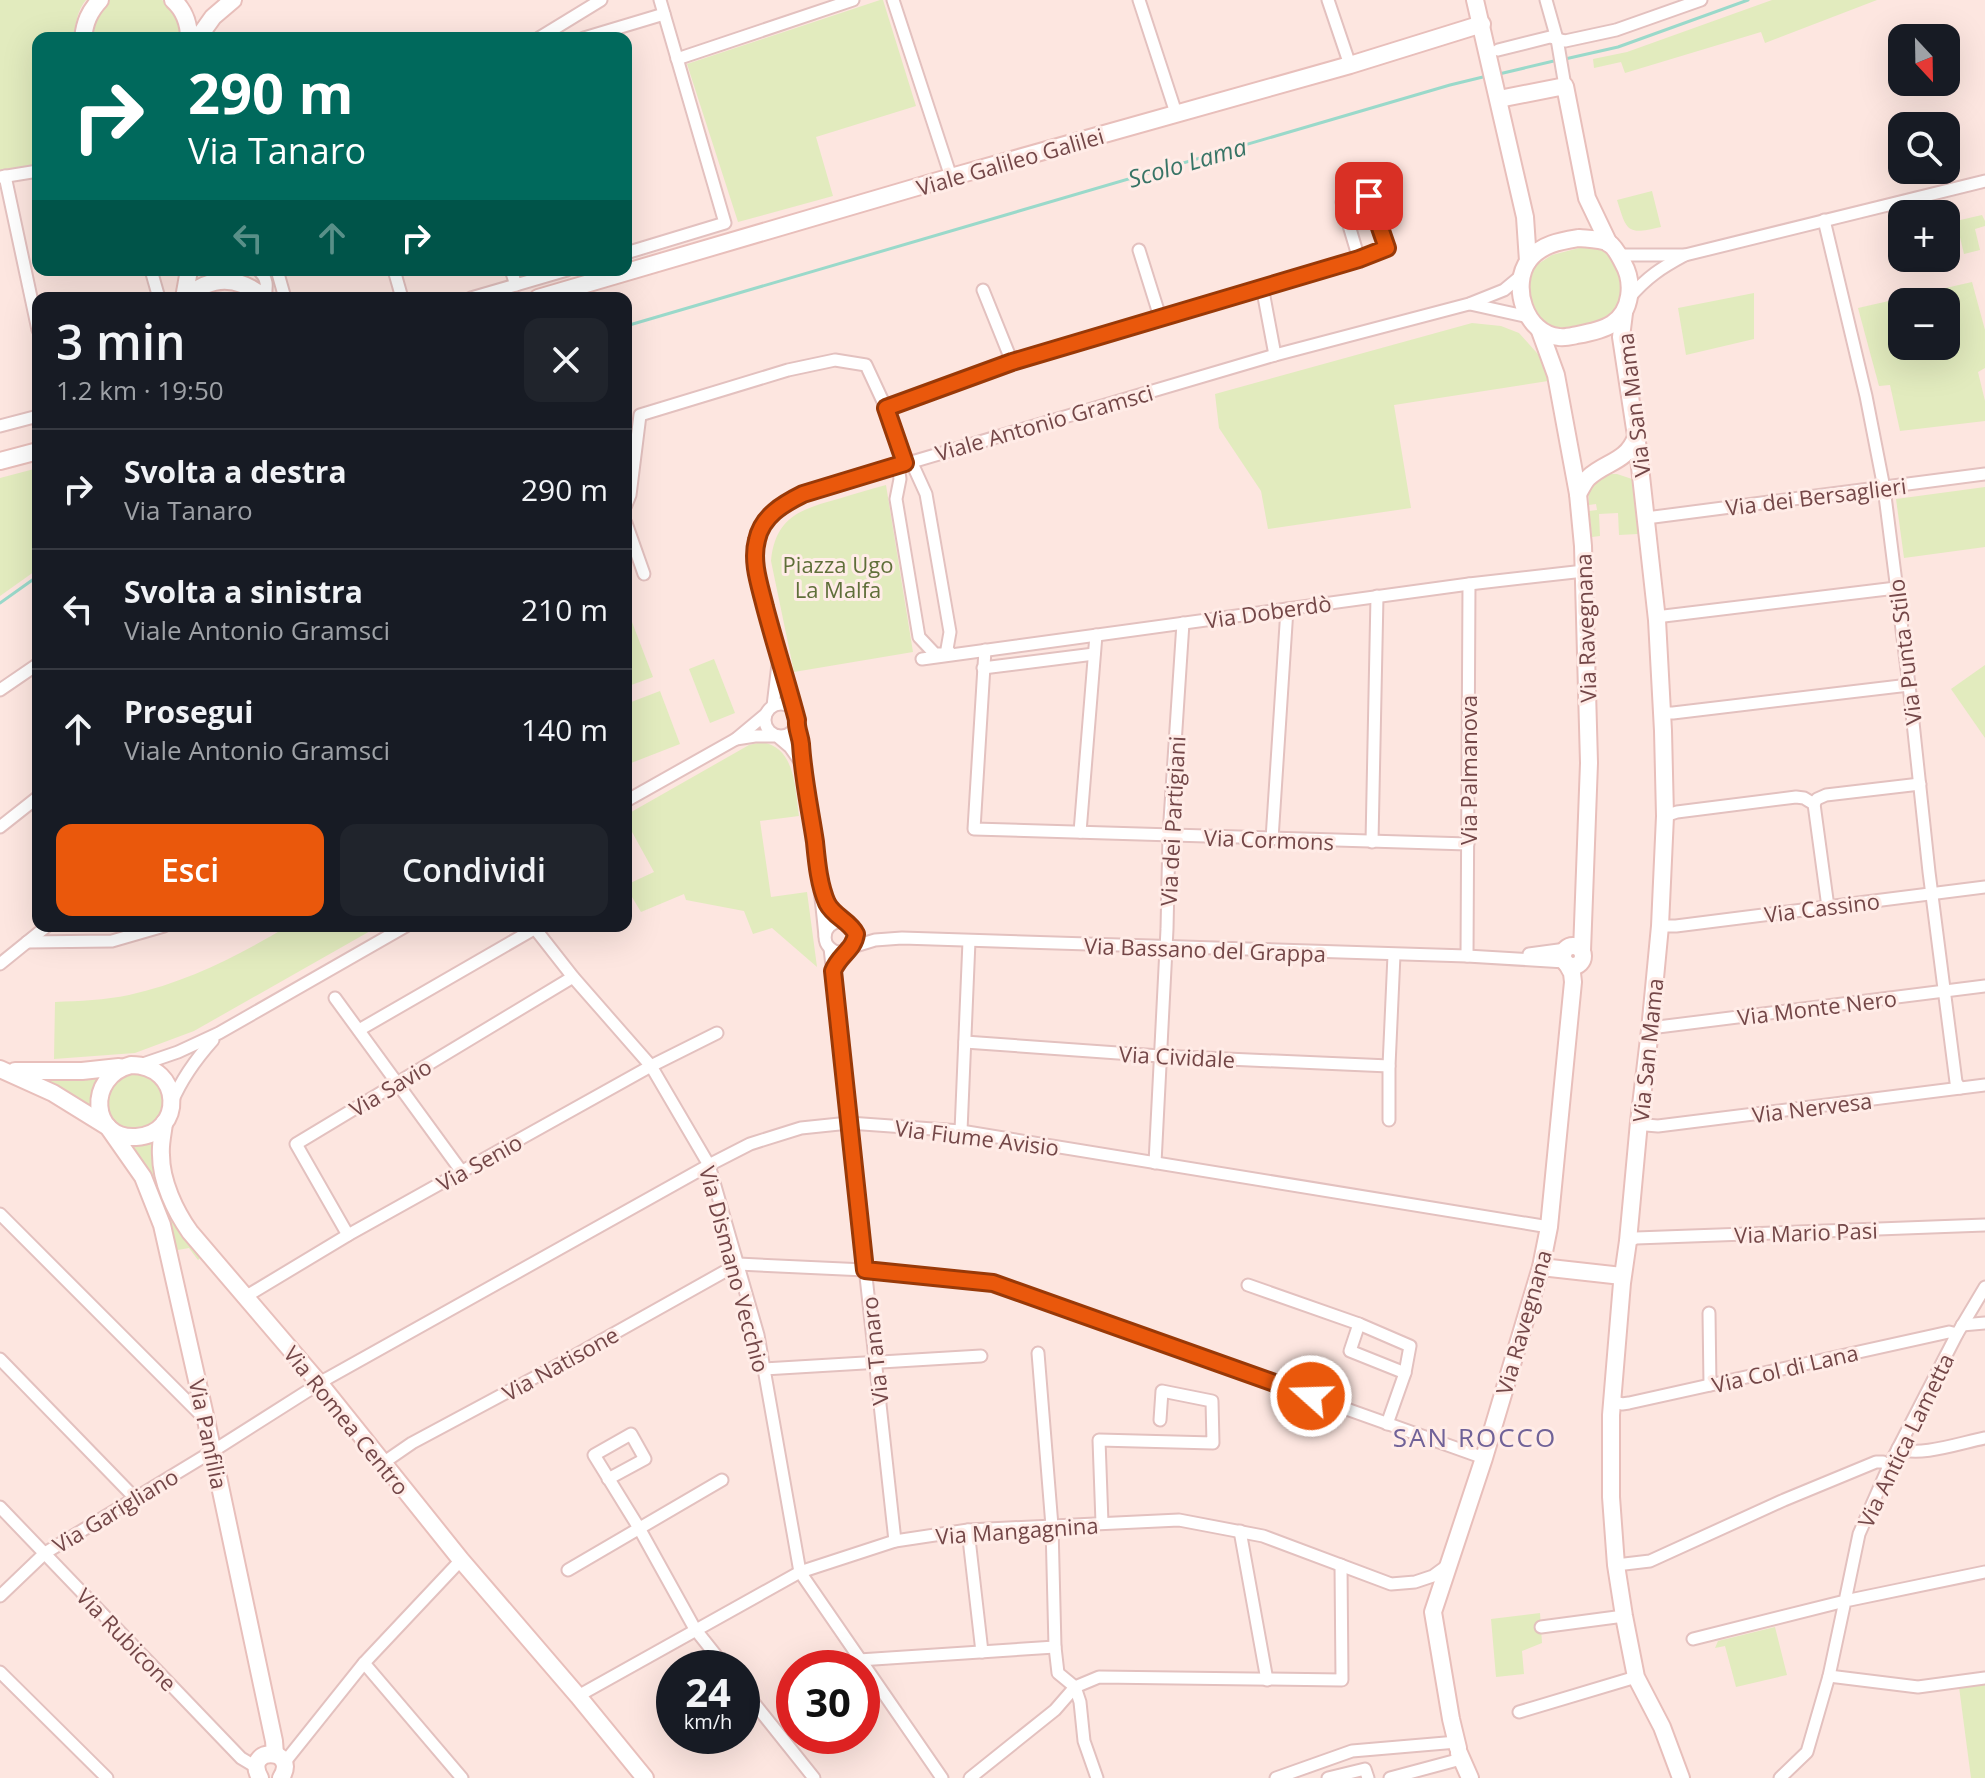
<!DOCTYPE html>
<html lang="it">
<head>
<meta charset="utf-8">
<style>
	body { margin:0; font-family:"Open Sans",sans-serif; background:#20242c; color:#f1f3f6; height:100vh; display:flex; flex-direction:column; font-size:30px; white-space:nowrap }
	* { box-sizing:border-box; margin:0 }
	p { font-size:26px; color:#9ea1a6 }
	.icon { flex:none; width:44px; height:44px; fill:none; stroke:currentColor; stroke-width:2; stroke-linecap:round; stroke-linejoin:round }
	.map { position:relative; flex:1; overflow:hidden }
	.side { position:absolute; left:32px; top:292px; width:600px; height:640px; display:flex; flex-direction:column; background:#171b24; border-radius:16px; box-shadow:0 8px 32px #0002 }
	.side>* { flex:none }
	.top-card { position:absolute; left:32px; top:32px; width:600px; height:244px; border-radius:16px; box-shadow:0 8px 32px #0002; background:#00695c; color:#fff; overflow:hidden }
	.needle { width:52px; rotate:158deg }
	.controls { position:absolute; left:1888px; top:24px; display:grid; gap:16px }
	.controls a { display:grid; place-items:center; width:72px; height:72px; border-radius:16px; background:#171b24; box-shadow:0 8px 32px #0002; font-size:40px }
	.speed { position:absolute; left:656px; top:1650px; display:flex; gap:16px; font-size:40px; font-weight:700; text-align:center }
	.speed>* { display:grid; place-content:center; width:104px; height:104px; border-radius:50%; background:#171b24; box-shadow:0 8px 32px #0002; line-height:1 }
	.speed small { font-size:20px; font-weight:400 }
	.speed .limit { border:12px solid #d22; background:#fff; color:#111 }
	.pin { position:absolute; display:grid; place-items:center; width:68px; height:68px; color:#fff; margin:-34px; border-radius:16px; box-shadow:0 4px 12px #0006 }
	.me { position:absolute; width:88px; margin:-44px; rotate:290deg; stroke-linejoin:round; filter:drop-shadow(0 0 6px #0008) }
	.turn { display:flex; align-items:center; gap:28px; height:168px; padding:0 24px; font-size:36px }
	.turn .icon { width:104px; height:104px; stroke-width:2.5 }
	.turn b { display:block; font-size:56px; line-height:68px }
	.lanes { display:flex; align-items:center; height:76px; padding:0 24px; background:#0003; justify-content:center; gap:40px; direction:ltr }
	.lanes .off { opacity:.35 }
	.round { display:grid; place-items:center; flex:none; width:84px; height:84px; border-radius:16px; background:#20242c }
	.summary { display:flex; align-items:center; justify-content:space-between; height:136px; padding:0 24px }
	h1 { font-size:48px; font-weight:600; line-height:60px }
	.cta { display:flex; gap:16px; margin-top:auto; padding:16px 24px }
	.cta a { flex:1; height:92px; border-radius:16px; background:#ea580c; color:#fff; font-size:32px; font-weight:600; line-height:92px; text-align:center }
	.cta a+a { background:#20242c; color:#f1f3f6 }
	ul { padding:0; list-style:none }
	li { display:flex; align-items:center; gap:24px; height:120px; padding:0 24px; border-top:2px solid #363941 }
	li div { flex:1 }
	li b { display:block; font-size:30px }
	li em { font-style:normal }
	.map>svg:first-child { display:block }
	.green { fill:#e2ebbe; fill-rule:evenodd }
	.lines { fill:none; stroke-linecap:round; stroke-linejoin:round }
	.stream { stroke:#9ad9ca; stroke-width:3 }
	.street-casing { stroke:#e3c1bf; stroke-width:15 }
	.secondary-casing { stroke:#e8bfbb; stroke-width:20 }
	.street { stroke:#fff; stroke-width:11 }
	.secondary { stroke:#fff; stroke-width:16 }
	.route-casing { stroke:#983908; stroke-width:20 }
	.route { stroke:#ea580c; stroke-width:14 }
	.labels { text-anchor:middle; dominant-baseline:central; stroke-width:6; stroke-linejoin:round; paint-order:stroke }
	.street-label { font-size:22px; fill:#744748; stroke:#ffece7 }
	.park-label { font-size:22px; fill:#5f6f39; stroke:#ffece7 }
	.water-label { font-size:24px; font-style:italic; fill:#387466; stroke:#ffece7 }
	.quarter-label { font-size:26px; letter-spacing:2px; fill:#706298; stroke:#ffece7 }
</style>
</head>
<body>
<div class="map">
<svg width="1985" height="1778" viewBox="0 0 1985 1778">
	<rect width="100%" height="100%" fill="#fde6e0"/>
	<g class="green">
		<path d="M0,0H86C78,9 74,26 75,38H38V166L0,173Z"/>
		<path d="M110,0H162C175,9 182,22 182,38H89C92,21 97,11 110,0Z"/>
		<path d="M880,0H883L916,106L816,137L833,196L738,222L687,64Z"/>
		<path d="M1772,0H1877L1765,43L1761,32L1625,73L1621,62L1594,68L1593,59L1627,52Z"/>
		<path d="M1652,191L1661,227C1627,235 1627,232 1617,200Z"/>
		<path d="M1982,215L1985,221V226L1975,229L1980,250L1964,254L1956,221Z"/>
		<path d="M1583,247L1606,251L1614,257L1626,282L1619,307L1607,318L1580,326L1562,328L1550,326L1537,320L1529,311L1527,277L1532,268L1552,255Z"/>
		<path d="M1972,282L1985,330V368L1978,372L1985,401V421L1900,431L1890,385L1879,386L1858,308ZM1902,302H1946V346H1902Z"/>
		<path d="M1754,293V339L1686,355L1678,308Z"/>
		<path d="M1472,323L1501,326L1519,333L1545,362L1548,381L1394,405L1411,508L1268,529L1261,491L1219,428L1215,394Z"/>
		<path d="M38,468V569L0,596V478Z"/>
		<path d="M1609,474H1617L1632,479L1638,534L1619,535L1618,513L1599,514L1600,536L1592,537L1589,511L1597,510L1596,504L1589,505L1588,485L1602,477Z"/>
		<path d="M886,485L913,652L794,672L771,561C775,517 801,509 838,499C854,494 870,489 886,485Z"/>
		<path d="M1985,487V547L1904,558L1896,499Z"/>
		<path d="M632,622L653,677L626,687V624Z"/>
		<path d="M714,659L735,713L710,723L689,669Z"/>
		<path d="M1985,665V738L1951,689Z"/>
		<path d="M660,691L680,744L626,765V704Z"/>
		<path d="M762,742C796,748 795,789 799,816L760,821L771,897L807,892L817,967L772,928L753,934L744,911L686,900L684,894L641,912L626,887V885L654,872L626,821V815L749,745Z"/>
		<path d="M288,926H379L194,1031L135,1053L54,1059L55,1002C80,1001 105,1000 129,995C187,982 238,956 288,926Z"/>
		<path d="M144,1071L166,1092L165,1113L151,1128L121,1129L107,1115L104,1095L124,1072Z"/>
		<path d="M103,1074L95,1109L42,1081L44,1077Z"/>
		<path d="M159,1133L188,1241L201,1257L198,1260L189,1248L172,1251L121,1139Z"/>
		<path d="M1540,1613L1542,1643L1522,1651L1524,1674L1496,1677L1491,1619Z"/>
		<path d="M1775,1627L1787,1675L1736,1687L1725,1646L1715,1648L1718,1641L1722,1640Z"/>
		<path d="M1985,1684V1778H1971L1959,1687Z"/>
	</g>
	<g class="lines">
		<g class="stream">
			<path d="M1565,59L1618,47L1748,0"/>
			<path d="M1499,74L1558,60"/>
			<path d="M626,326L1450,85L1487,76"/>
			<path d="M0,603L38,576"/>
		</g>
		<defs>
			<g id="street">
				<path d="M893,0L951,177"/>
				<path d="M1139,0L1176,113"/>
				<path d="M1328,0L1350,65"/>
				<path d="M1546,0L1557,39L1565,86"/>
				<path d="M539,38L601,0"/>
				<path d="M584,38L664,14"/>
				<path d="M1498,50L1550,37L1565,41L1616,30L1701,0"/>
				<path d="M677,59L853,0"/>
				<path d="M5,176L38,330"/>
				<path d="M1,177L38,171"/>
				<path d="M1824,220L1866,396L1884,488L1909,685L1929,872L1956,1082L1960,1088"/>
				<path d="M1139,250L1160,317"/>
				<path d="M626,253L725,223L660,0"/>
				<path d="M1619,255H1685"/>
				<path d="M151,270L159,298"/>
				<path d="M258,270C268,278 267,286 265,298"/>
				<path d="M277,270L285,298"/>
				<path d="M394,270L402,298"/>
				<path d="M511,270L516,285"/>
				<path d="M1262,286L1275,355"/>
				<path d="M983,290L1012,362"/>
				<path d="M471,298L567,270"/>
				<path d="M1629,298C1647,277 1661,268 1685,255L1985,181"/>
				<path d="M1470,304L1529,317"/>
				<path d="M886,408L1012,362L1359,259L1387,248L1369,196L1342,202L1359,259"/>
				<path d="M0,426L38,416"/>
				<path d="M911,461L926,494L950,632L947,649L951,654"/>
				<path d="M898,465L900,479L896,499L919,637L935,654H943"/>
				<path d="M626,505L630,495L640,415L788,370L835,360L866,365L886,408L905,463"/>
				<path d="M1646,518L1985,474"/>
				<path d="M626,523L644,574"/>
				<path d="M1657,620L1664,616L1896,588"/>
				<path d="M985,650L974,829L1468,844"/>
				<path d="M922,659L1469,584L1584,571"/>
				<path d="M983,668L1094,654"/>
				<path d="M0,690L38,664"/>
				<circle cx="781" cy="720" r="16"/>
				<path d="M773,706L778,664"/>
				<path d="M1662,709L1667,713H1673L1909,685"/>
				<path d="M793,711L778,660L757,571C752,529 767,513 803,494L1275,355L1469,304L1504,290L1522,275"/>
				<path d="M796,725C802,743 801,762 805,780C813,832 820,884 825,936"/>
				<path d="M736,739L755,736H777L790,747L802,764"/>
				<path d="M626,801L736,739L766,714"/>
				<path d="M1814,804L1817,799L1826,795L1920,784"/>
				<path d="M1814,804L1828,907"/>
				<path d="M1665,816L1677,812L1796,797L1804,798L1814,804"/>
				<path d="M0,827L38,797"/>
				<path d="M1080,832L1096,635"/>
				<path d="M1272,839L1287,609"/>
				<path d="M1372,842L1377,596"/>
				<circle cx="840" cy="937" r="15"/>
				<path d="M533,926L573,977L651,1066L709,1165L758,1335L800,1572L942,1778"/>
				<path d="M1660,926H1676L1985,887"/>
				<path d="M27,942L112,941L164,926"/>
				<path d="M852,947L875,940L902,938L1467,956L1565,962"/>
				<path d="M830,948L895,1541"/>
				<path d="M1529,954L1566,949"/>
				<path d="M1467,956L1469,584"/>
				<path d="M0,964L47,926"/>
				<path d="M335,998L462,1172"/>
				<path d="M359,1030L534,929"/>
				<path d="M1650,1030L1658,1027L1985,986"/>
				<path d="M965,1042L1160,1056L1389,1066"/>
				<path d="M140,1065L178,1052L219,1033L406,926"/>
				<path d="M172,1102C182,1078 196,1059 213,1040"/>
				<path d="M1389,1120V1066L1394,955"/>
				<path d="M1639,1122L1646,1125L1658,1126L1985,1085"/>
				<path d="M961,1131L969,941"/>
				<path d="M1155,1163L1167,929L1169,835L1183,623"/>
				<path d="M0,1214L206,1420"/>
				<path d="M348,1235L296,1144L573,977"/>
				<path d="M1628,1241L1636,1238L1985,1225"/>
				<path d="M1248,1285L1359,1324L1410,1346L1405,1373L1387,1424"/>
				<path d="M245,1297L348,1235L651,1066L717,1033"/>
				<path d="M1709,1313L1710,1385"/>
				<path d="M1359,1324L1350,1351L1405,1373"/>
				<path d="M1962,1325L1985,1323"/>
				<path d="M1038,1353L1052,1526L1055,1647L1058,1673L1075,1687"/>
				<path d="M0,1359L135,1498"/>
				<path d="M764,1369L981,1356"/>
				<path d="M1613,1401L1622,1404L1629,1403L1949,1332L1957,1334"/>
				<path d="M1898,1448C1918,1458 1963,1442 1985,1438"/>
				<path d="M383,1463L412,1443L556,1366L738,1264L865,1270L993,1283L1484,1458"/>
				<path d="M608,1479L645,1459L631,1434L594,1455L639,1528L695,1629L726,1668"/>
				<path d="M0,1507L241,1758L256,1767"/>
				<path d="M1102,1523L1099,1440L1213,1443L1212,1401L1162,1391L1160,1420"/>
				<path d="M968,1530L982,1652"/>
				<path d="M1240,1531L1267,1680"/>
				<path d="M1616,1565L1650,1561L1784,1500L1876,1462H1883L1889,1466"/>
				<path d="M568,1570L722,1480"/>
				<path d="M0,1596L45,1553L213,1451L328,1378L709,1165L750,1144L801,1128L849,1123L961,1131L1549,1227"/>
				<path d="M1541,1627L1624,1616"/>
				<path d="M1693,1639L1845,1601L1859,1534L1889,1466L1957,1334L1985,1287"/>
				<path d="M859,1660L1055,1647"/>
				<path d="M364,1663L462,1778"/>
				<path d="M0,1672L107,1778"/>
				<path d="M1829,1676L1918,1687L1985,1678"/>
				<path d="M1075,1687L1080,1702L1084,1741L1097,1778"/>
				<path d="M742,1688L814,1778"/>
				<path d="M578,1696L800,1572L895,1541L968,1530L1179,1520L1263,1536L1391,1584L1415,1582L1433,1576L1448,1565"/>
				<path d="M1519,1712L1636,1677"/>
				<path d="M284,1763L364,1663L461,1560"/>
				<path d="M970,1778L1055,1710L1075,1687L1099,1677L1342,1680L1341,1565"/>
				<path d="M1276,1778L1352,1751L1457,1742"/>
				<path d="M1328,1778L1365,1769L1368,1778"/>
				<path d="M1390,1778L1461,1759"/>
				<path d="M1780,1778L1807,1752L1829,1676L1845,1601L1985,1572"/>
			</g>
			<g id="secondary">
				<path d="M173,0C184,10 189,23 189,38"/>
				<path d="M1475,0L1525,217L1528,261"/>
				<path d="M83,38C85,22 89,12 100,0"/>
				<path d="M198,38L213,17L233,0"/>
				<path d="M1499,99L1565,86L1587,198L1609,244"/>
				<path d="M1579,238C1588,239 1601,239 1609,243C1615,247 1620,257 1623,263C1634,282 1632,311 1612,324C1603,330 1588,333 1577,335C1572,336 1565,338 1559,337C1525,334 1510,285 1529,260C1541,244 1561,241 1579,238Z"/>
				<path d="M184,298L189,270"/>
				<path d="M185,298C212,275 237,275 265,298"/>
				<path d="M538,298L951,177L1350,65L1482,24"/>
				<path d="M1624,313L1621,337L1638,449L1657,620L1663,731L1665,816L1660,926L1650,1030L1639,1122L1628,1241L1622,1283L1611,1415V1497L1616,1565L1624,1616L1636,1677L1662,1727L1681,1778"/>
				<path d="M1540,331L1556,375L1578,494L1583,546L1589,763L1582,951"/>
				<path d="M0,461L38,451"/>
				<path d="M1578,494C1581,489 1584,482 1588,478C1606,461 1626,463 1636,437"/>
				<circle cx="1573" cy="956" r="10"/>
				<path d="M131,1065C183,1065 185,1134 136,1137C90,1140 86,1076 131,1065Z"/>
				<path d="M0,1069L53,1093L108,1127L143,1177L162,1225L206,1420L274,1741L275,1754"/>
				<path d="M15,1071H82L119,1067"/>
				<path d="M164,1123C163,1133 160,1144 161,1155C161,1181 175,1211 190,1232L320,1384L461,1560L578,1696L645,1778"/>
				<path d="M1541,1267L1622,1276"/>
				<path d="M1458,1748L1451,1719L1433,1612L1484,1458L1541,1267L1549,1227L1573,982L1572,973L1567,964"/>
				<path d="M1459,1753L1470,1778"/>
				<path d="M260,1778C242,1746 300,1747 281,1778"/>
			</g>
		</defs>
		<use href="#street" class="street-casing"/>
		<use href="#secondary" class="secondary-casing"/>
		<use href="#street" class="street"/>
		<use href="#secondary" class="secondary"/>
	</g>
	<g class="lines">
		<defs>
			<path id="route" d="M1311,1396L993,1283L865,1270L833,971C839,955 854,950 856,934C850,921 834,917 827,903C819,885 817,862 815,842C810,809 803,777 801,744C800,735 796,728 797,720C787,682 775,645 765,607C760,586 751,562 757,540C762,516 783,504 803,494L905,463L886,408L1012,362L1359,259L1387,248L1369,196"/>
		</defs>
		<use href="#route" class="route-casing"/>
		<use href="#route" class="route"/>
	</g>
	<g class="labels">
		<g class="street-label">
			<text transform="translate(1010 161) rotate(-16)">Viale Galileo Galilei</text>
			<text transform="translate(1633 405) rotate(-97)">Via San Mama</text>
			<text transform="translate(1044 422) rotate(-16)">Viale Antonio Gramsci</text>
			<text transform="translate(1816 496) rotate(-7)">Via dei Bersaglieri</text>
			<text transform="translate(1268 611) rotate(-8)">Via Doberdò</text>
			<text transform="translate(1585 628) rotate(-92)">Via Ravegnana</text>
			<text transform="translate(1904 652) rotate(-97)">Via Punta Stilo</text>
			<text transform="translate(1468 770) rotate(-90)">Via Palmanova</text>
			<text transform="translate(1172 821) rotate(-87)">Via dei Partigiani</text>
			<text transform="translate(1269 839) rotate(2)">Via Cormons</text>
			<text transform="translate(1822 907) rotate(-7)">Via Cassino</text>
			<text transform="translate(1205 949) rotate(2)">Via Bassano del Grappa</text>
			<text transform="translate(1817 1007) rotate(-7)">Via Monte Nero</text>
			<text transform="translate(1647 1050) rotate(-84)">Via San Mama</text>
			<text transform="translate(1177 1056) rotate(3)">Via Cividale</text>
			<text transform="translate(390 1087) rotate(-31)">Via Savio</text>
			<text transform="translate(1812 1107) rotate(-7)">Via Nervesa</text>
			<text transform="translate(977 1137) rotate(7)">Via Fiume Avisio</text>
			<text transform="translate(479 1162) rotate(-29)">Via Senio</text>
			<text transform="translate(1806 1232) rotate(-2)">Via Mario Pasi</text>
			<text transform="translate(735 1269) rotate(75)">Via Dismano Vecchio</text>
			<text transform="translate(1523 1322) rotate(-74)">Via Ravegnana</text>
			<text transform="translate(874 1351) rotate(-96)">Via Tanaro</text>
			<text transform="translate(560 1363) rotate(-29)">Via Natisone</text>
			<text transform="translate(1785 1368) rotate(-13)">Via Col di Lana</text>
			<text transform="translate(347 1420) rotate(51)">Via Romea Centro</text>
			<text transform="translate(209 1434) rotate(78)">Via Panfilia</text>
			<text transform="translate(1905 1440) rotate(-64)">Via Antica Lametta</text>
			<text transform="translate(115 1510) rotate(-31)">Via Garigliano</text>
			<text transform="translate(1017 1530) rotate(-4)">Via Mangagnina</text>
			<text transform="translate(127 1639) rotate(46)">Via Rubicone</text>
		</g>
		<g class="park-label">
			<text x="838" y="564">Piazza Ugo<tspan x="838" dy="25">La Malfa</tspan></text>
		</g>
		<g class="water-label">
			<text transform="translate(1187 162) rotate(-16)">Scolo Lama</text>
		</g>
		<g class="quarter-label">
			<text x="1475" y="1437">SAN ROCCO</text>
		</g>
	</g>
</svg>
<div class="controls">
<a><svg class="needle" viewBox="-14 -14 28 28"><path d="M0-13l5 13h-10z" fill="#e53935"/><path d="M0 13l5-13h-10z" fill="#9ea1a6"/></svg></a>
<a><svg class="icon" aria-label="search" viewBox="0 0 24 24"><circle cx="10" cy="10" r="6"/><path d="M15 15l6 6"/></svg></a>
<a>+</a>
<a>−</a>
</div>
<div class="speed"><div>24<small>km/h</small></div><div class="limit">30</div></div>
<div class="pin" style="left:1369px;top:196px;background:#d93025"><svg class="icon" aria-label="arrive" viewBox="0 0 24 24"><path d="M6 21V4h12l-3 4 3 4H6"/></svg></div>
<svg class="me" style="left:1311px;top:1396px" viewBox="-20 -20 40 40"><circle r="17" fill="#ea580c" stroke="#fff" stroke-width="3"/><path d="M0-11L8 9 0 5-8 9z" fill="#fff"/></svg>
<div class="top-card">
<div class="turn"><svg class="icon" aria-label="right" viewBox="0 0 24 24"><path d="M7 20v-9h11M14 6l5 5-5 5"/></svg><div><b>290 m</b>Via Tanaro</div></div>
<div class="lanes"><svg class="icon off" aria-label="left" viewBox="0 0 24 24"><path d="M17 20v-9H6M10 6l-5 5 5 5"/></svg><svg class="icon off" aria-label="ahead" viewBox="0 0 24 24"><path d="M12 20V5M6 11l6-6 6 6"/></svg><svg class="icon" aria-label="right" viewBox="0 0 24 24"><path d="M7 20v-9h11M14 6l5 5-5 5"/></svg></div>
</div>
<section class="side">
<div class="summary"><div><h1>3 min</h1><p>1.2 km · 19:50</p></div><a class="round"><svg class="icon" aria-label="close" viewBox="0 0 24 24"><path d="M6 6l12 12M18 6L6 18"/></svg></a></div>
<ul>
<li><svg class="icon" aria-label="right" viewBox="0 0 24 24"><path d="M7 20v-9h11M14 6l5 5-5 5"/></svg><div><b>Svolta a destra</b><p>Via Tanaro</p></div><em>290 m</em></li>
<li><svg class="icon" aria-label="left" viewBox="0 0 24 24"><path d="M17 20v-9H6M10 6l-5 5 5 5"/></svg><div><b>Svolta a sinistra</b><p>Viale Antonio Gramsci</p></div><em>210 m</em></li>
<li><svg class="icon" aria-label="ahead" viewBox="0 0 24 24"><path d="M12 20V5M6 11l6-6 6 6"/></svg><div><b>Prosegui</b><p>Viale Antonio Gramsci</p></div><em>140 m</em></li>
</ul>
<div class="cta"><a>Esci</a><a>Condividi</a></div>
</section>
</div>
</body>
</html>
